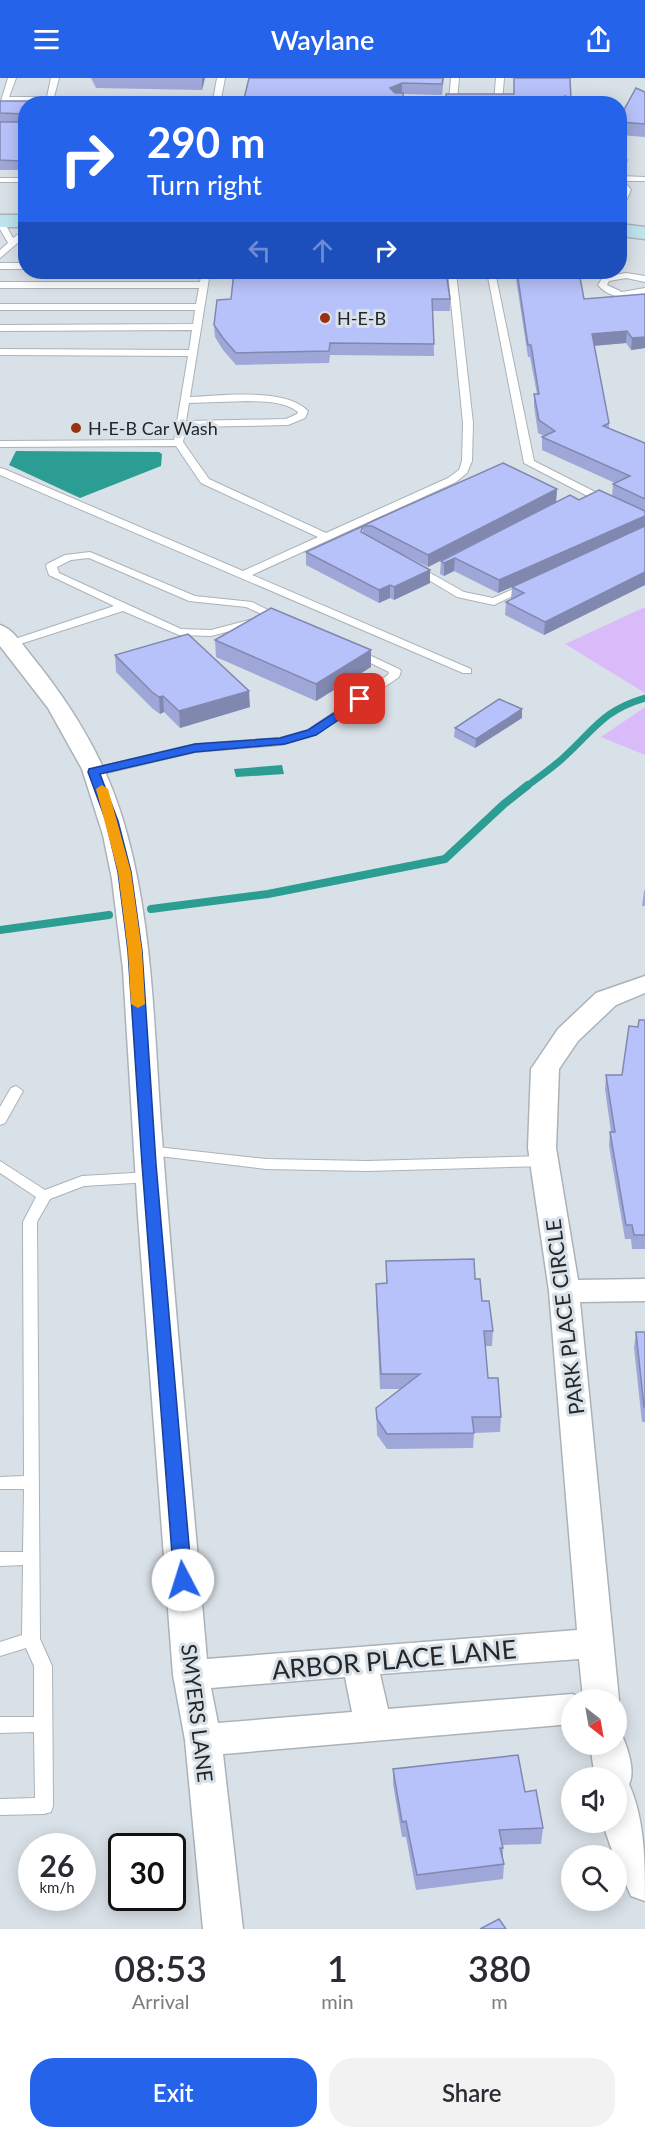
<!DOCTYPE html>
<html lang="en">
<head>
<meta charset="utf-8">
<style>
	body { margin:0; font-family:Lato,sans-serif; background:#f2f2f3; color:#2b2b33; height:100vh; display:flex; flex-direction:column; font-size:22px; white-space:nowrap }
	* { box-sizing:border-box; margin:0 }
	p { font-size:20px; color:#7c7c81 }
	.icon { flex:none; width:33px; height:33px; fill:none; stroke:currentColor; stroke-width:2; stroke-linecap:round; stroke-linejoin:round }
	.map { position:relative; height:1851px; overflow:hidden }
	.panel { display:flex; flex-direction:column; background:#fff; flex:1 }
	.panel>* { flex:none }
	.top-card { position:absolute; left:18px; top:18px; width:609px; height:183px; border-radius:24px; box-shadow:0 3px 15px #0003; background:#2563eb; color:#fff; overflow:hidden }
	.needle { width:39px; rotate:149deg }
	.tools { position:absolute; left:561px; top:1611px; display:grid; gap:12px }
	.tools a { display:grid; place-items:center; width:66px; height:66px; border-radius:50%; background:#fff; box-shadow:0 3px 15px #0003; font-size:30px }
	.speed { position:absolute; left:18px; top:1755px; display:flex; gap:12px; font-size:30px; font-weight:700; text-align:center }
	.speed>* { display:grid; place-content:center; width:78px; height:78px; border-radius:50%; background:#fff; box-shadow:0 3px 15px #0003; line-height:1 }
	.speed small { font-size:15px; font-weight:400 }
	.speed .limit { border:3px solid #111; border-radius:9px; background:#fff; color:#111 }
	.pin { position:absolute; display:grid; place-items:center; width:51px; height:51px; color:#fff; margin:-26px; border-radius:12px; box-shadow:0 3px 9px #0006 }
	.me { position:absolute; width:66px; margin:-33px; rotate:355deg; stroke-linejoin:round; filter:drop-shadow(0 0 4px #0008) }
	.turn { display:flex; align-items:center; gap:21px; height:126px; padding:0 30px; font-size:27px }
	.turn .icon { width:78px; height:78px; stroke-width:2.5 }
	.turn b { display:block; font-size:42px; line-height:51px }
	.lanes { display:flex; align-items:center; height:57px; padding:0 30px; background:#0003; justify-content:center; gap:30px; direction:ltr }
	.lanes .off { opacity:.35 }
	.eta { display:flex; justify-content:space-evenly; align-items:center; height:102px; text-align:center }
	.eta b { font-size:36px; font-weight:600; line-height:42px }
	.cta { display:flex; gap:12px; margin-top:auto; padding:12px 30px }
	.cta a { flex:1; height:69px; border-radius:24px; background:#2563eb; color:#fff; font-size:24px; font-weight:600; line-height:69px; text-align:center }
	.cta a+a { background:#f2f2f3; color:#2b2b33 }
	header { display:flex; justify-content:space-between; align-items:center; height:78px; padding:0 30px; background:#2563eb; color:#fff; font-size:27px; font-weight:600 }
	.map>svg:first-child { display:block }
	.green { fill:#d9bbf9 }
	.water { fill:#2b9d93 }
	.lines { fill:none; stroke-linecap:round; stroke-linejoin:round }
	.stream-far1 { stroke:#2b9d93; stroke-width:7 }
	.stream { stroke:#2b9d93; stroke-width:8 }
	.service-casing { stroke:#abb2b8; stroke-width:2 }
	.minor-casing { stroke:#abb2b8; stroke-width:3 }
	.secondary-casing { stroke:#abb2b8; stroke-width:3 }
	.service { fill:#fff; fill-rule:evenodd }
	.minor { fill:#fff; fill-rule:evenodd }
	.secondary { fill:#bde3eb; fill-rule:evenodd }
	.wall { fill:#9ea7d7 }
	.shaded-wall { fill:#8188af }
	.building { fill:#b8c2fa; stroke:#8188af; stroke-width:1.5 }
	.route { fill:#2563eb; stroke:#184099; stroke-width:1.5 }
	.slow { fill:#f59e0b }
	.poi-dot { fill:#983013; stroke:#d9e1e8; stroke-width:2 }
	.labels { text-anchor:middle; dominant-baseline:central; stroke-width:6; stroke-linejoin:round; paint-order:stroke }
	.far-poi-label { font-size:18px; fill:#242729; stroke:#d9e1e8; text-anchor:start }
	.street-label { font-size:21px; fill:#242729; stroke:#d9e1e8 }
	.near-street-label { font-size:26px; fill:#242729; stroke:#d9e1e8 }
</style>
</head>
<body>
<header><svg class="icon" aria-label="menu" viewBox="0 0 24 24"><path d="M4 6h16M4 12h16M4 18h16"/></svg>Waylane<svg class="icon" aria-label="share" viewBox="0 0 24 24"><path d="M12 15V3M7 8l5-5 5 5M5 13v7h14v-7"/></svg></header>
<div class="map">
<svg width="645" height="1851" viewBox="0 0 645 1851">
	<rect width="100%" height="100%" fill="#d9e1e8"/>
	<g class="green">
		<path d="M645,530V615L565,566L643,530Z"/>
		<path d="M645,629V677L601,659Z"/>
	</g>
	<g class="water">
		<path d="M16,373L159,374L162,376L161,388L80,420L9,387Z"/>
		<path d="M282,687L284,696L236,699L234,691Z"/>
	</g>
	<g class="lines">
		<path class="stream-far1" d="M527,708C539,699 552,690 563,680C594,652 603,632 645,620"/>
		<g class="stream">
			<path d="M151,831L268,816L445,781L504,726L528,707"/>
			<path d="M0,852L109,837"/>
		</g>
		<defs>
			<g id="service">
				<path d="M8,0H16L9,19H47L51,0H59L54,19L62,22L58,24L1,23Z"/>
				<path d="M217,0H225L220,26L80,23L69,25L65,23L80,19L213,22Z"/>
				<path d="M451,0H459L457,22L494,24L496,0H504L502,25L396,24L392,22L396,20L449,22Z"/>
				<path d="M623,80L627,82L624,91L620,93V81Z"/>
				<path d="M620,98L645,99V103H624L631,112L624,127L620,129V119L623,112L620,108Z"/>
				<rect x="0" y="100" width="26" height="4"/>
				<path d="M23,128H26V133L21,131Z"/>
				<path d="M0,141L3,142L13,160L26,151V158L0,180V172L8,165L0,151Z"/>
				<rect x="0" y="185" width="26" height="6"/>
				<path d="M202,194H210L190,319C221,318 285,309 308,333L305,340L288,347L186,349L183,364L209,401L326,455L448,400L459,392L462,383L463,345L448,194H456L473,345L472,383L467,395L456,404L252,497L471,591V595H463L0,397V390L4,391L243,493L318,459L201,405L176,368L0,369V363L174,362L188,278L0,277V271L189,272L192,252L0,253V247L193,246L195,232H0V226H196L199,210H0V204H200ZM248,323C265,324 284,323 298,334L297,336L286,341L186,343L189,325Z"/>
				<path d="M487,194H495L534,383L609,421V425H601L524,385Z"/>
				<path d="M626,195L645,198V204L626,200L609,203L607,207L622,214L645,210V216C628,221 610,221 598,207L603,199Z"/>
				<path d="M90,474L195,518L252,524L286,541L285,543H277L246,529L189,523L89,480L71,482L57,489L59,495L181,551L211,552L253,541L259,544L257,546L211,558L179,557L123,533L14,568H6V564L114,528L49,497L46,488L47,486L65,477Z"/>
				<path d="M416,487L464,514L493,520L522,507L526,506L531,509L494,527L457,519L412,492V488Z"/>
				<path d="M354,570L399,591L401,593L399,599L316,656L281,667L195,674L94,698L88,694L90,691L195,666L280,660L308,652L388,597L389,594L350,575V571Z"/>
				<path d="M16,1008L23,1013L5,1045L0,1047V1029L11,1010Z"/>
				<path d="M148,1068L266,1081L367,1083L544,1078L551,1083L544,1088L367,1093L266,1091L143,1076L141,1073L143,1070Z"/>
				<path d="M0,1083L45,1112L82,1098L150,1094L157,1099L150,1104L84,1108L50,1121L37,1144L40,1561L52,1588L53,1728L51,1734L44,1736L0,1737V1721L35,1720L34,1654L0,1655V1639H34V1588L26,1570L0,1578V1564L22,1557L23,1487L0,1488V1474H23L24,1411H0V1399L24,1398L23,1144L36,1119L0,1095Z"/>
			</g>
			<g id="minor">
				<path d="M0,547C13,551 22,566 30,576C75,631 109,688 127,756C155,859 154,968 163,1073C176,1243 192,1412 207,1581L577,1552L549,1213L528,1070L531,991L558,951L596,915L645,898V915L616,927L578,963L559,991L556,1070L578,1202L645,1201V1223L580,1224L619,1622L616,1627V1622H572V1646L223,1676L243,1851H203L185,1662L173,1597L138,1138L123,891L112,801L103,757L82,691L48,630L0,568ZM579,1581L583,1620L572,1616L388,1631L380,1596ZM345,1599L352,1634L218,1645L211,1610Z"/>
				<path d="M616,1654L621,1655C627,1668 636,1693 629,1706C645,1742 645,1784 645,1823L631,1818L616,1784V1778H614L602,1744H616V1700H595L590,1666H616Z"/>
			</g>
			<g id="secondary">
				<rect x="0" y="137" width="26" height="12"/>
				<path d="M620,146L645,149V161L620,158Z"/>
			</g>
		</defs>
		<use href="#service" class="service-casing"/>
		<use href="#minor" class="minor-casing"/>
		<use href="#secondary" class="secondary-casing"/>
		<use href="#service" class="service"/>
		<use href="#minor" class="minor"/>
		<use href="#secondary" class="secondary"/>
	</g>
	<g class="wall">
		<path d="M91,0H205L202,12L96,10Z"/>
		<path d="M444,0L442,17L403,16L243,26Z"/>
		<path d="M570,0L571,26H446V16H514Z"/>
		<path d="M645,14V59L620,57V39Z"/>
		<path d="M0,23L26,26V76L21,92H0Z"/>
		<path d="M230,194H446L450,221V233H433L434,278L330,277L329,285L236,287L223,272L215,259L214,247L231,221L233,201Z"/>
		<path d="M516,194H579L584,221L645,216V270L631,272L626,265L594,268L609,345V350L645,365V507L544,557L505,537L506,524L511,521L512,509L498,515L454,493L444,498L440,496L441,483L579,422L612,418L613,406L615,405L542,372V359L544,358L538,355L534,328V316H537L530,279H528L516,201Z"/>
		<path d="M557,411L556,424L428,489L402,476L430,505L394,522L390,520L379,525L306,487V474L363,455V448Z"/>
		<path d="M215,562L371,572V589L316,623L216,579Z"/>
		<path d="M115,577L250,629L180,650L164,634L160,636L153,631L116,594Z"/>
		<path d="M522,640L475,670L454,659L455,650Z"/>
		<path d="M645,811V828H642L644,813Z"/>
		<path d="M645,942V1171H632L631,1161H625L609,1068L610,1054H611L605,1011L606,997H622L638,949Z"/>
		<path d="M386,1183L475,1201L482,1223L493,1253L492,1268H485L488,1300L501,1339L500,1354L474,1355L473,1370L387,1371L377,1357L376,1330L400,1311H380L376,1221V1206L386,1205Z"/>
		<path d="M636,1254H645V1344H642L634,1270Z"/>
		<path d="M393,1691L525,1714L543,1750L541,1766L503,1767V1781L504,1786L503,1801L416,1812L406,1759H402L393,1706Z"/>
	</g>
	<g class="shaded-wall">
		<path d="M202,0H205L202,12Z"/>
		<path d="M402,5V16L390,21V10Z"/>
		<path d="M26,64V76L21,92V83Z"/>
		<path d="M627,253L626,265L591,268L592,256Z"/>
		<path d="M645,259V270L631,272L632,260Z"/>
		<path d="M557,411L556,424L428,489V477Z"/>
		<path d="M645,438V450L498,515L499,502Z"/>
		<path d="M455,480L454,493L444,498V485Z"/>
		<path d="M430,492V505L394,522V509Z"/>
		<path d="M645,494V507L544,557L545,544Z"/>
		<path d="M390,507V520L379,525V512Z"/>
		<path d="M371,572V589L316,623V606Z"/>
		<path d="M249,613L250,629L180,650L179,633Z"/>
		<path d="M163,618L164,634L160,636L159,619Z"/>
		<path d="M522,631V640L475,670L476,661Z"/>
	</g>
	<g class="building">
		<path d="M249,0H443L442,6L402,5L390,10L395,15H403L404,26L243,25Z"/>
		<path d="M514,0H570L571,21L565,18L566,26H447L446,16H514Z"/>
		<path d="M636,10L645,14V46L620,44V39Z"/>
		<path d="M0,23H36L35,26H26V36L0,35Z"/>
		<path d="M26,43V64L21,83L0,82V44H25Z"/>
		<path d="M234,194H446L450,221H432L434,266L330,265L329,273L236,275L223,260L214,247L217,222L231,221Z"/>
		<path d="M517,194H579L584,221L645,216V259L632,260L627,253L592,256L609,345L603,348L645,365V421L613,406L630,398L542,359L555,353L539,342L534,316H539L531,267H528Z"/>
		<path d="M503,385L557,411L428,477L372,448H363L375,442Z"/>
		<path d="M599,412L645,433V438L499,502L455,480L444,485L441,483L570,417L579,422Z"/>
		<path d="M363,448L361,454L430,492L394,509L390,507L379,512L306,474Z"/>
		<path d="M645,448V494L545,544L506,524L524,515L512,509Z"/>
		<path d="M271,530L371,572L316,606L215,562Z"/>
		<path d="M188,556L249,613L179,633L163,618L159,619L152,614L115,577Z"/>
		<path d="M499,621L522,631L476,661L455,650Z"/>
		<path d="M639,942H645V1157H634L632,1147H626L610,1054H615L606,997H622L629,948L638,949Z"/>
		<path d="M474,1181L475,1201H480L482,1223H489L493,1253H484L488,1300H498L501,1339H472L474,1355L387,1356L377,1341L376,1330L420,1296H381L376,1206L387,1205L386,1183Z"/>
		<path d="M636,1254H645V1329H644Z"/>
		<path d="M518,1677L525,1714L536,1712L543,1750L499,1752L503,1770H500L504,1786L417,1797L406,1743L402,1744L393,1691Z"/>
		<path d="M499,1841L506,1851H480Z"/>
	</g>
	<path class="route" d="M360,618L366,621L365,624L316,657L285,666L195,674L100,696L118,743L131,794L142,873L156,1086L192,1502L189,1507L183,1509L177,1507L174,1502L142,1086L128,873L118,794L106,743L88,694L89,691L195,666L280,660L308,652Z"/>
	<path class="slow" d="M102,707L108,711L131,794L142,873L145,926L138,930L131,926L128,873L118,794L96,711Z"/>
	<g class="poi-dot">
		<circle cx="325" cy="240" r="6"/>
		<circle cx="76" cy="350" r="6"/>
	</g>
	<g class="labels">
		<g class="far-poi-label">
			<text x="337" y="240">H-E-B</text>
			<text x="88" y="350">H-E-B Car Wash</text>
		</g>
		<g class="street-label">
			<text transform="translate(564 1239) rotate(-97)">PARK PLACE CIRCLE</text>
			<text transform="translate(198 1635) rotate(83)">SMYERS LANE</text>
		</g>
		<g class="near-street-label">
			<text transform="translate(394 1581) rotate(-5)">ARBOR PLACE LANE</text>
		</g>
	</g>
</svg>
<div class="tools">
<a><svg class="needle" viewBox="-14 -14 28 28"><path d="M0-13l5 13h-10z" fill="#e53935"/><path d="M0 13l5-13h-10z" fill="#7c7c81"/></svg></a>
<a><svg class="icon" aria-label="sound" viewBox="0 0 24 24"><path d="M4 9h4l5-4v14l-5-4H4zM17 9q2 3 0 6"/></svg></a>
<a><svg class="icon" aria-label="search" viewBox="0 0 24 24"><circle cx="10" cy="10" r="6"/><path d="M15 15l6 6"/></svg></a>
</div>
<div class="speed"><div>26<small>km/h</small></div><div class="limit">30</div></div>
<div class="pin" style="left:360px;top:621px;background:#d93025"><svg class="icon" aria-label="arrive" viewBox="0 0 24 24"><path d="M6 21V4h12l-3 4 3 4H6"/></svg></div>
<svg class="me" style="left:183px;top:1502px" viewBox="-20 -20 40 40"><circle r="19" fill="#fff"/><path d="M0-13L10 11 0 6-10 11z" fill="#2563eb"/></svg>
<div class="top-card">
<div class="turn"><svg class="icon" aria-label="right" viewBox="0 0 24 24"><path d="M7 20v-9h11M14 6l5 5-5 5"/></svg><div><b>290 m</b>Turn right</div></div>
<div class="lanes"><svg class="icon off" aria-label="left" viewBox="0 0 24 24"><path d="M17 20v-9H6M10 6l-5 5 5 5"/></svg><svg class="icon off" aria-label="ahead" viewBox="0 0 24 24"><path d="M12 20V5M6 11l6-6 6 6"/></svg><svg class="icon" aria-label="right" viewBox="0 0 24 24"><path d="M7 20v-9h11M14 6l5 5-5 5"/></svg></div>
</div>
</div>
<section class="panel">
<div class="eta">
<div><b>08:53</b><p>Arrival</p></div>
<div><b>1</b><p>min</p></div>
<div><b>380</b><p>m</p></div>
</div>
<div class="cta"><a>Exit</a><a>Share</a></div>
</section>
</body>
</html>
